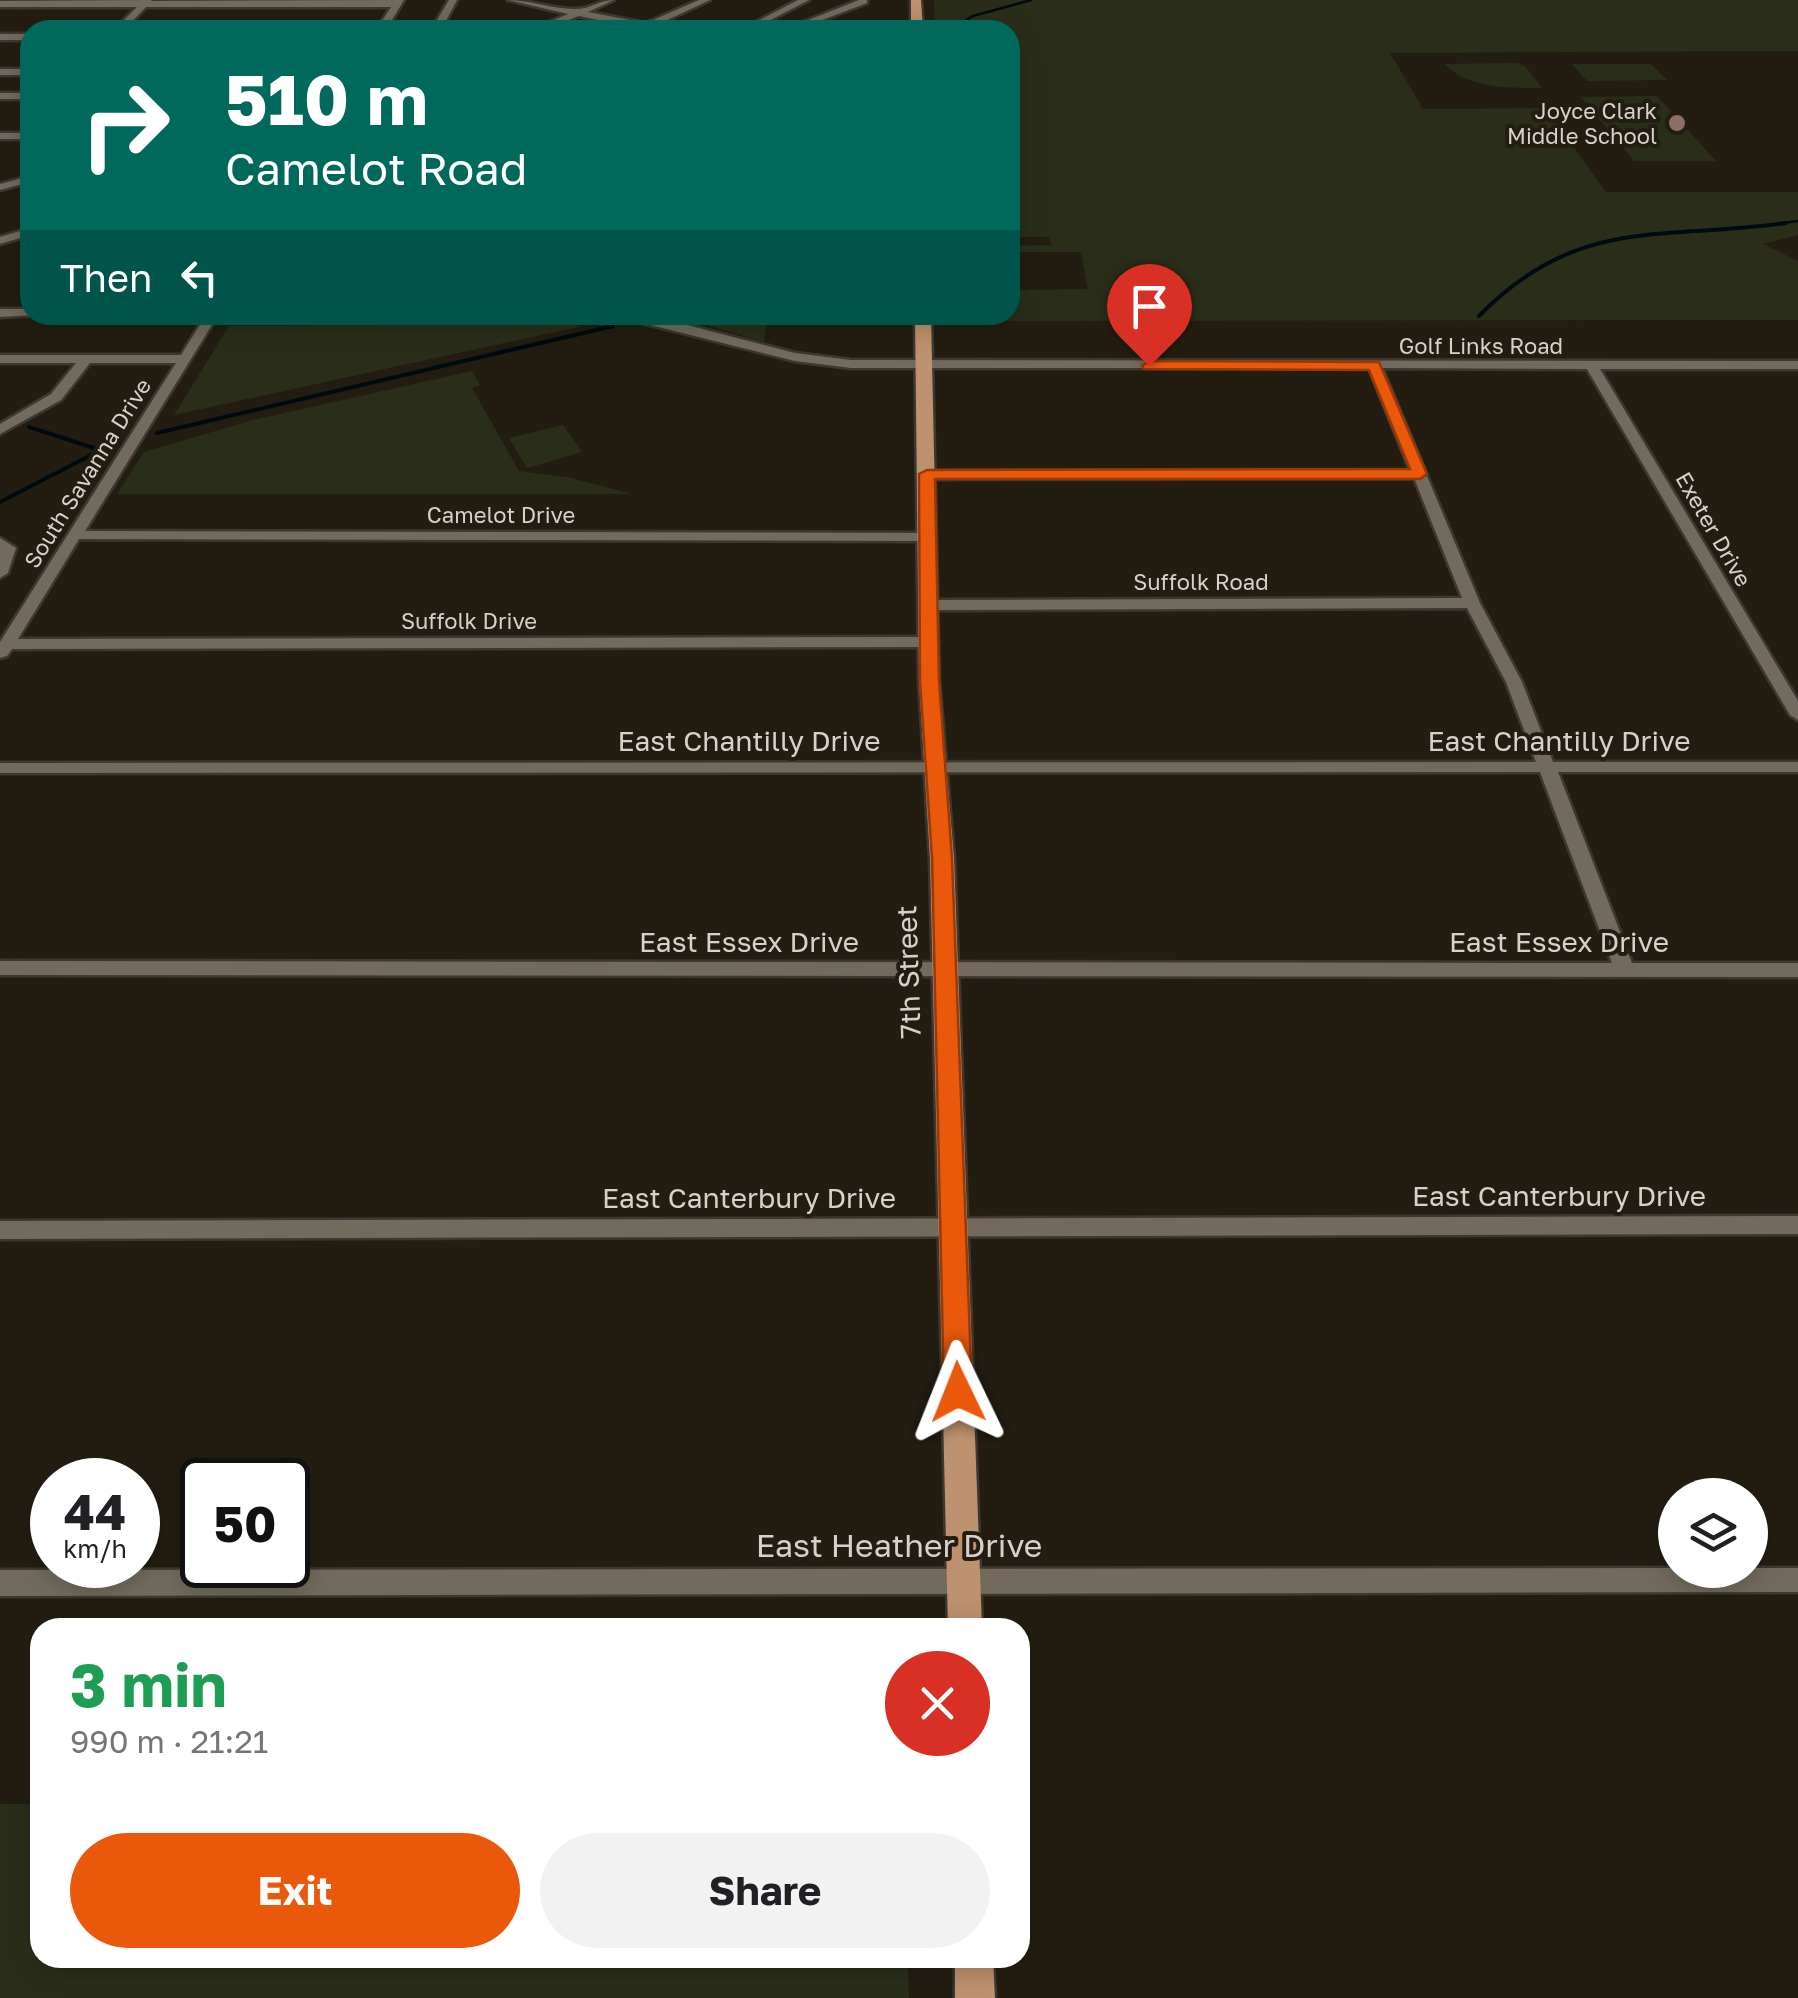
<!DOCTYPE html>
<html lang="en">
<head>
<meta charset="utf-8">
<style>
	body { margin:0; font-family:"Golos Text",sans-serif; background:#f2f2f2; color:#202124; height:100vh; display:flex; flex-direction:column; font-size:38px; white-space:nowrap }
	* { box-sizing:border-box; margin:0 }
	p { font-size:32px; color:#757577 }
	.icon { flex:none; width:55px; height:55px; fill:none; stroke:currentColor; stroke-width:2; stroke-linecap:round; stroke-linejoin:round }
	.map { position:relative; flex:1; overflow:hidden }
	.side { position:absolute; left:30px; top:1618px; width:1000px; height:350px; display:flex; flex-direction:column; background:#fff; border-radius:30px; box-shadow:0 5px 25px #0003 }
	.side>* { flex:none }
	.top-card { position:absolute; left:20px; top:20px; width:1000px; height:305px; border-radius:30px; box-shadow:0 5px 25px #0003; background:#00695c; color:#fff; overflow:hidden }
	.controls { position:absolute; left:1658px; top:1478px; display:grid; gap:20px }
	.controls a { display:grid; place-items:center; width:110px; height:110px; border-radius:50%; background:#fff; box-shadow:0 5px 25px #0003; font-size:50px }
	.speed { position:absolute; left:30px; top:1458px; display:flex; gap:20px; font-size:50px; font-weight:700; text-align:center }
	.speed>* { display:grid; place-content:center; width:130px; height:130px; border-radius:50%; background:#fff; box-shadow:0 5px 25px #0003; line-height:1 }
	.speed small { font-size:25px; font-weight:400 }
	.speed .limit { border:5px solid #111; border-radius:15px; background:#fff; color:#111 }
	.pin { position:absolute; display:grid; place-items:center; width:85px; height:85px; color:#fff; margin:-102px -42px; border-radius:50% 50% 50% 0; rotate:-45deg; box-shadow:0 0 10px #0007 }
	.pin .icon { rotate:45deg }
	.me { position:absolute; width:110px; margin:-55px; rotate:358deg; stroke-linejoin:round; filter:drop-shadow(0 0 8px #0008) }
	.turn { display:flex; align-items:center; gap:35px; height:210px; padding:0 40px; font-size:45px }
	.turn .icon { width:130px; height:130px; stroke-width:2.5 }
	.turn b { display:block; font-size:70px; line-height:85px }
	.then { display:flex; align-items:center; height:95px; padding:0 40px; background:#0003; gap:20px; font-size:38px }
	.round { display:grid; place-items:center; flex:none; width:105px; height:105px; border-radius:52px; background:#f2f2f2 }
	.overview { display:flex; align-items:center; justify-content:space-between; height:170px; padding:0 40px }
	h1 { font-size:60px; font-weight:700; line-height:75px; color:#1e9e55 }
	.cta { display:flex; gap:20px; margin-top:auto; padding:20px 40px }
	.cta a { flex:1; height:115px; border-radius:60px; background:#ea580c; color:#fff; font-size:40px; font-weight:700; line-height:115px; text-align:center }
	.cta a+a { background:#f2f2f2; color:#202124 }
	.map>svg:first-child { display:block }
	.green { fill:#2a2e19 }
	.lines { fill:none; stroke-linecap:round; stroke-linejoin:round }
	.stream-far1 { stroke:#000b0f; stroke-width:2.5 }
	.stream { stroke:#000b0f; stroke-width:4 }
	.minor-casing { stroke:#3c3831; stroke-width:5 }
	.major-casing { stroke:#3c3831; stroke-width:5 }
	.minor { fill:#726b5d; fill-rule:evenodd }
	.major { fill:#be926e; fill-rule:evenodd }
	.route { fill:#ea580c; stroke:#983908; stroke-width:2.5 }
	.education-dot { fill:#8d6e63; stroke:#231d11; stroke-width:4 }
	.labels { text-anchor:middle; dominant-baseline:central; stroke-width:8; stroke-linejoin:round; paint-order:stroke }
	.far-poi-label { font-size:22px; fill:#d6d2ca; stroke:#231d11; text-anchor:end }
	.far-street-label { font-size:22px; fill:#d6d2ca; stroke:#231d11 }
	.street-label { font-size:28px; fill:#d6d2ca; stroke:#231d11 }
	.near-street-label { font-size:32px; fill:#d6d2ca; stroke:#231d11 }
</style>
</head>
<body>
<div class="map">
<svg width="1798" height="1998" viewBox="0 0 1798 1998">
	<rect width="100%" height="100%" fill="#231d11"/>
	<g class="green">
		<path d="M934,0H1798V51L1390,53L1423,109L1545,108L1606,192H1798V235L1763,244L1798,261V320L946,321L945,315H1010V290L1088,289L1081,252H1010V246L1051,245L1049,237H1010V30H935Z"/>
		<path d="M1517,63L1525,66L1542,88C1511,88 1467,89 1445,64Z"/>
		<path d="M1572,64H1651L1667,80L1587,81Z"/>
		<path d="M1657,96L1716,161H1634L1581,97Z"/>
		<path d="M715,315H903V318L767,317L764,342L686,319Z"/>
		<path d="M562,324L582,326L174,415L229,326Z"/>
		<path d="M472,371L480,385L472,388L519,471L567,477L632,494H117L144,452L253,420Z"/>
		<path d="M563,425L582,452L527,468L509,438Z"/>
		<path d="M0,1804H40V1958H908L909,1998H0Z"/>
	</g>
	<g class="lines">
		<g class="stream-far1">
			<path d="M966,30V20L973,16L1031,0"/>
			<path d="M1769,225L1798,221"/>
		</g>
		<g class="stream">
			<path d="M664,316L671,315"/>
			<path d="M1479,316C1578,215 1660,241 1786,223"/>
			<path d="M29,427L100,450"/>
			<path d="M157,433L613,326"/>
			<path d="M0,502L101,450"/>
		</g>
		<defs>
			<g id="minor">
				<path d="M152,0L151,1L404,0L386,30H376L391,7H146L124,30H114L137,7H0V1Z"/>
				<path d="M449,0H457L441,30H431Z"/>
				<path d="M508,0C530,0 552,9 574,9C588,10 600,0 614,0L588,12L646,23L699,0H710L646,30L579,16L543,30H530L568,14Z"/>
				<path d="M798,0H809L763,24L776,30H763L752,24Z"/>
				<path d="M859,0H867V3L796,30H783Z"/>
				<rect x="0" y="34" width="30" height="6"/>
				<rect x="0" y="69" width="30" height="6"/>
				<rect x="0" y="93" width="30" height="6"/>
				<rect x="0" y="133" width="30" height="6"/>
				<path d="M30,176V182L0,190V184Z"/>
				<path d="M30,228V235L0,244V237Z"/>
				<path d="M0,309H30V315H35L0,317Z"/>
				<path d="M206,315H218L85,531L927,533L934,537L927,541L79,539L18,639L931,637L939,642L931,647L12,649L7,656L0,658V642L176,363H90L61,400L0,434V424L51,394L76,363H0V355H181Z"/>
				<path d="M610,315L664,319L795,353L851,360L1798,361V369H1600L1798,701V720L1790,715L1587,369L1382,368L1480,603L1522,682L1553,762H1798V772H1558L1632,963H1798V977L0,975V961L1612,963L1540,772L0,773V763L1536,762L1506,682L1467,608L931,610L923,605L931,600L1462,598L1414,478L927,479L920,475L927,471L1410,470L1369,368H851L795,361Z"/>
				<path d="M0,538L16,548L8,573L0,578Z"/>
				<path d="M1798,1216V1234L0,1239V1221Z"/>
				<path d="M1675,1568H1798V1592L0,1596V1570Z"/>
			</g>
			<g id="major">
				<path d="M911,0H921L923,30H911Z"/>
				<path d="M915,315H931L939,681L954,858L982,1628H948L930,858L919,681Z"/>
				<path d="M955,1958H993L995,1998H955Z"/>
			</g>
		</defs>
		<use href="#minor" class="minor-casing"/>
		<use href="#major" class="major-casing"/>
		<use href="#minor" class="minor"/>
		<use href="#major" class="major"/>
	</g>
	<path class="route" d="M1149,361L1379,362L1427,474L1420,479H935L939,681L952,858L972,1392L968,1401L958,1404L948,1401L944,1392L932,858L920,681L919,474L927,470L1410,469L1369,370L1144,369L1142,366Z"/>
	<circle class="education-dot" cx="1677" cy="123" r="10"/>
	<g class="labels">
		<g class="far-poi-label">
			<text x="1657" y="110">Joyce Clark<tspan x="1657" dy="25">Middle School</tspan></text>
		</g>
		<g class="far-street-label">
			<text x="1481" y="345">Golf Links Road</text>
			<text transform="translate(87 473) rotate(-58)">South Savanna Drive</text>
			<text x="501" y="514">Camelot Drive</text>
			<text transform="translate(1714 529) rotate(60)">Exeter Drive</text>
			<text x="1201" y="581">Suffolk Road</text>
			<text x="469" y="620">Suffolk Drive</text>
		</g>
		<g class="street-label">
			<text x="749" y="740">East Chantilly Drive</text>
			<text x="1559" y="740">East Chantilly Drive</text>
			<text x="749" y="941">East Essex Drive</text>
			<text x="1559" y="941">East Essex Drive</text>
			<text transform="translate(908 972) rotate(-92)">7th Street</text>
			<text x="1559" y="1195">East Canterbury Drive</text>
			<text x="749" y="1197">East Canterbury Drive</text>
		</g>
		<g class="near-street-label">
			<text x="899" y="1545">East Heather Drive</text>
		</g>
	</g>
</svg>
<div class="controls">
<a><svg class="icon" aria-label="layers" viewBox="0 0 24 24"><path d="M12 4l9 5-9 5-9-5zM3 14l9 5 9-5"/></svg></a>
</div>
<div class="speed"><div>44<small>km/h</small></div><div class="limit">50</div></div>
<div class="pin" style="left:1149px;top:366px;background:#d93025"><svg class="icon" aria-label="arrive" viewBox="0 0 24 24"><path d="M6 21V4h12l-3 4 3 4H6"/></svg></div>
<svg class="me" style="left:958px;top:1392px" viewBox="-20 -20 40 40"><path d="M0-17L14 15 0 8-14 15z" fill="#ea580c" stroke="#fff" stroke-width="4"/></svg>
<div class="top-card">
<div class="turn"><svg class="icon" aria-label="right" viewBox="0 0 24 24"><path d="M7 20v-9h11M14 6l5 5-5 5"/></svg><div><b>510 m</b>Camelot Road</div></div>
<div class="then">Then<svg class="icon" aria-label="left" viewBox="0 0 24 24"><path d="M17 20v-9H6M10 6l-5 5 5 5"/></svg></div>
</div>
<section class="side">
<div class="overview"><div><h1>3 min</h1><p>990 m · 21:21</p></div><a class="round" style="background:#d93025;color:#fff"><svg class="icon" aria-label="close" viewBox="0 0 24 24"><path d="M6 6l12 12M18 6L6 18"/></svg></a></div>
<div class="cta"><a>Exit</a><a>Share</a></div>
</section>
</div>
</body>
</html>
